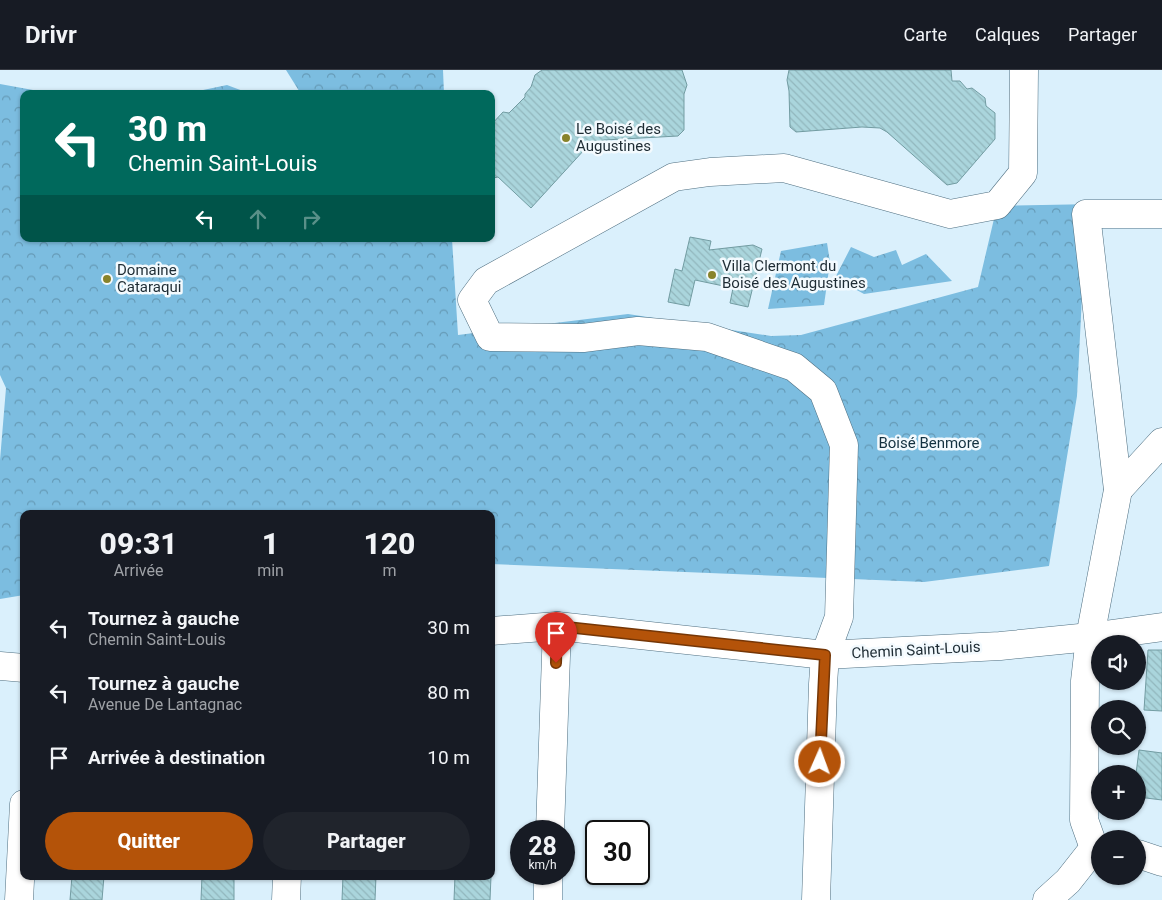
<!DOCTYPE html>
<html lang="fr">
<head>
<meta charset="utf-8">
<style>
	body { margin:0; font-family:Roboto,sans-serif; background:#20242c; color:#f1f3f6; height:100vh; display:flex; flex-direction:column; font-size:19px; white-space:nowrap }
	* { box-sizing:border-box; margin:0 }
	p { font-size:16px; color:#9ea1a6 }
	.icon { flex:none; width:28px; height:28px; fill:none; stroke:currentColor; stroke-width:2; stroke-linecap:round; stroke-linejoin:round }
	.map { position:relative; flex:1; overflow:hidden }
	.panel { position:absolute; left:20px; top:440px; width:475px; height:370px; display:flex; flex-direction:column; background:#171b24; border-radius:10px; box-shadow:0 1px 4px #0004 }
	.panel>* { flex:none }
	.hud { position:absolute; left:20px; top:20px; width:475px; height:152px; border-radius:10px; box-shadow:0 1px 4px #0004; background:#00695c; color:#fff; overflow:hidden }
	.buttons { position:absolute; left:1091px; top:565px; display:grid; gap:10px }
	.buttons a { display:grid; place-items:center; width:55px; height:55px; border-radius:50%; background:#171b24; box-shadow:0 1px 4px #0004; font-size:25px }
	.speed { position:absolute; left:510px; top:750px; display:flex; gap:10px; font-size:25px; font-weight:700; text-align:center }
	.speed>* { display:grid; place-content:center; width:65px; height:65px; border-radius:50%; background:#171b24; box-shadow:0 1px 4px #0004; line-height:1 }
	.speed small { font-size:12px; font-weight:400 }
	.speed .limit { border:2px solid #111; border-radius:8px; background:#fff; color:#111 }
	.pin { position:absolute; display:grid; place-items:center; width:42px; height:42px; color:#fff; margin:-51px -21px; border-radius:50% 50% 50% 0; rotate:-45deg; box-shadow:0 0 5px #0007 }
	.pin .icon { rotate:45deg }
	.me { position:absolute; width:55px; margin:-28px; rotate:2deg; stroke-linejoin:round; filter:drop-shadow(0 0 4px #0008) }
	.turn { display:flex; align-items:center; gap:18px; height:105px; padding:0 25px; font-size:22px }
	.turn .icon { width:65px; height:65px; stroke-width:2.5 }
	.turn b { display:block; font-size:35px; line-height:42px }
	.lanes { display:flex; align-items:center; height:48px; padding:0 25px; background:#0003; justify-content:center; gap:25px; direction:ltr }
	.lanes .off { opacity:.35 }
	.eta { display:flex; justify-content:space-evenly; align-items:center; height:85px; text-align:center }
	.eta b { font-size:30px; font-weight:800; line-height:35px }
	.action { display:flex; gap:10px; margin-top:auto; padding:10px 25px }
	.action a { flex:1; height:58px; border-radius:30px; background:#b45309; color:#fff; font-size:20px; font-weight:800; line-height:58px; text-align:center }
	.action a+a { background:#20242c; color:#f1f3f6 }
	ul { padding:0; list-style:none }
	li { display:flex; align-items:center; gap:15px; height:65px; padding:0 25px }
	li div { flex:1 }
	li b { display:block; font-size:19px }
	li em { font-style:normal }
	header { display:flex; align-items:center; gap:30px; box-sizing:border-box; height:70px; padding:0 25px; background:#171b24; border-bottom:1px solid #363941 }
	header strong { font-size:24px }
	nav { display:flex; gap:28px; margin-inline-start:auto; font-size:18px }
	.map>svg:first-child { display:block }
	.forest { fill:url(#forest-crowns) }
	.building { fill:url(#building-back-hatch); stroke:#729ca2 }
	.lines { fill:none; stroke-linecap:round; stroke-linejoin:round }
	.minor-casing { stroke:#4f6f81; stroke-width:29 }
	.minor { stroke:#fff; stroke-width:28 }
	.route-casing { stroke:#753606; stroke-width:12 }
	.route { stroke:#b45309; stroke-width:9 }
	.poi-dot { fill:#88832b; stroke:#f3fafe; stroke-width:2 }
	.labels { text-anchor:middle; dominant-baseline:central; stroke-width:5; stroke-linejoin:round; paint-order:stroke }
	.poi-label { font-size:15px; fill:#1e2c34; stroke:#f3fafe; text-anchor:start }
	.park-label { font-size:15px; fill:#133140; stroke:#f3fafe }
	.street-label { font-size:15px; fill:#1e2c34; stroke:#f3fafe }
</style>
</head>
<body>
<header>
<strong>Drivr</strong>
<nav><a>Carte</a><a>Calques</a><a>Partager</a></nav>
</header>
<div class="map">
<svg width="1162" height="830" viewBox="0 0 1162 830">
	<defs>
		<pattern id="forest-crowns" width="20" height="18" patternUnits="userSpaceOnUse" patternTransform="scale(1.25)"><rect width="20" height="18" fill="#7cbde0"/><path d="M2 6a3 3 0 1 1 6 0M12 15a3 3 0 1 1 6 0" fill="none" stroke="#659ab6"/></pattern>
		<pattern id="building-back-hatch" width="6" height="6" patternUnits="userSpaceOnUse" patternTransform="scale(1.25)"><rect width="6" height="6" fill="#aad5dc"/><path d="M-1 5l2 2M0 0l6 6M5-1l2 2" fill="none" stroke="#92b7bd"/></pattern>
	</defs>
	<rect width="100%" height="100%" fill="#daf0fc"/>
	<g class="forest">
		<path d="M286,0H443L444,24H301Z"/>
		<path d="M0,14L55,24H24V169H452L458,265L628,244L771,266L801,265L978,217L997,136L1095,134L1085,166L1077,326L1049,496L924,512L491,494V444H24V525L0,529V390L6,318L0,305Z"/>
		<path d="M227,15L251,24H184Z"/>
		<path d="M827,173L830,192L824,235L768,239L781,181Z"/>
		<path d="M851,177L874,187L896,180L902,195L926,184L952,211L864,224L835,208Z"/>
	</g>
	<g class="building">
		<path d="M542,0H682L687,15L684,24V60L678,66L604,70L585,79L531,138L498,107L493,108L491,99V55L503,42L509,43L525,27V24L531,17L535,5Z"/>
		<path d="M789,0H951L952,11H960L967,19L972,18L985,28L986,36L995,43V69L957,113L947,115L887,62L880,58L862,57L796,62L790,57L789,21L787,10Z"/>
		<path d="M690,167L711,171L709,180L753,175L762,179L748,237L730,233L733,218L695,210L689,236L668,232L675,199L682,201Z"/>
		<path d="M1148,580H1162V641L1144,640Z"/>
		<path d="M1139,680L1162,683V730L1138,727V704H1136Z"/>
		<path d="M72,806H104L102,830H70Z"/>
		<path d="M202,806H234V830H201Z"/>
		<path d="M343,806H376L375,830H342Z"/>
		<path d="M455,806H491L490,830H454Z"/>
	</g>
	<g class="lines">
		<defs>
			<g id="minor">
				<path d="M1118,420L1162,372"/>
				<path d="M491,561L557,556L825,585L1000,576L1090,567L1162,557"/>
				<path d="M0,596L24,598"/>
				<path d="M550,761L557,556"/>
				<path d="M1094,778L1084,750L1085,611L1090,567L1118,420L1086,144H1162"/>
				<path d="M1138,784L1162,792"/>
				<path d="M19,830L24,734"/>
				<path d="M286,830L287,806"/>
				<path d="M548,830V804"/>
				<path d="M816,830L823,614L825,585L839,547L844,375L823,321L794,297L707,267L638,261L583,268L490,267L472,230L486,211L674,107L710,102L784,98L950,144L997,135L1023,103L1024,0"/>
				<path d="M1047,830L1068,811L1094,778"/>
			</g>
		</defs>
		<use href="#minor" class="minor-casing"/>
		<use href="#minor" class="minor"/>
	</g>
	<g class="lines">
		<defs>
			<path id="route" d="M556,593L557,556L825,585L820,692"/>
		</defs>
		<use href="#route" class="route-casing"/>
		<use href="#route" class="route"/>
	</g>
	<g class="poi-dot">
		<circle cx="566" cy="68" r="5"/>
		<circle cx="712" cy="205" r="5"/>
		<circle cx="107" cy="209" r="5"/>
	</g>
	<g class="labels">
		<g class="poi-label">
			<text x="576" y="59">Le Boisé des<tspan x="576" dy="17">Augustines</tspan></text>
			<text x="722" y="196">Villa Clermont du<tspan x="722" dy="17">Boisé des Augustines</tspan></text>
			<text x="117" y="200">Domaine<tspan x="117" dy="17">Cataraqui</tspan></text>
		</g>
		<g class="park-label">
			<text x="929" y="373">Boisé Benmore</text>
		</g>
		<g class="street-label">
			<text transform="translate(916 580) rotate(-3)">Chemin Saint-Louis</text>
		</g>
	</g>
</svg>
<div class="buttons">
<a><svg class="icon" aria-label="sound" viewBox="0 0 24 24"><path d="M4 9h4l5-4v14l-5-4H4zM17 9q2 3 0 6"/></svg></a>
<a><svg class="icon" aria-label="search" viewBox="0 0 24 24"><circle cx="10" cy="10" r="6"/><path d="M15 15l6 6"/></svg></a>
<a>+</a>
<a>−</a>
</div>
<div class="speed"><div>28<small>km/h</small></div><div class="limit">30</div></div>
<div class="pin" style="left:556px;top:593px;background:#d93025"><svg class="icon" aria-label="arrive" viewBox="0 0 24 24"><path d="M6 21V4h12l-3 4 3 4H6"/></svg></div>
<svg class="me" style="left:820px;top:692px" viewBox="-20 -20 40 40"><circle r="17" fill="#b45309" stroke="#fff" stroke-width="3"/><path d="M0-11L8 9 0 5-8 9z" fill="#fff"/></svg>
<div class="hud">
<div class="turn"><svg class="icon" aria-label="left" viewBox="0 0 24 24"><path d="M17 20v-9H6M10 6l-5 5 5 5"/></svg><div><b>30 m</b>Chemin Saint-Louis</div></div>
<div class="lanes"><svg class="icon" aria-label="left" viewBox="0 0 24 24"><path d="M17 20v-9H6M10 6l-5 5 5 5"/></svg><svg class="icon off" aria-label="ahead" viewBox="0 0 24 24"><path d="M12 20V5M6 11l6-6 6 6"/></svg><svg class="icon off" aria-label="right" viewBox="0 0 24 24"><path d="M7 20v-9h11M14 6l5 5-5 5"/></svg></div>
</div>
<section class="panel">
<div class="eta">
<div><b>09:31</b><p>Arrivée</p></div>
<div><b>1</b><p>min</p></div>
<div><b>120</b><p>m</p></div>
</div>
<ul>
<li><svg class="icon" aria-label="left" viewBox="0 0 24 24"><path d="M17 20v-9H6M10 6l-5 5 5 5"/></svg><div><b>Tournez à gauche</b><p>Chemin Saint-Louis</p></div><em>30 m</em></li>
<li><svg class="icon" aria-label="left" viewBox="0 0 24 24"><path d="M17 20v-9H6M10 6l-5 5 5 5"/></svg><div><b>Tournez à gauche</b><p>Avenue De Lantagnac</p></div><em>80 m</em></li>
<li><svg class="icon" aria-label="arrive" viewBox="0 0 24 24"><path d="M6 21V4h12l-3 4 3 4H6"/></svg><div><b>Arrivée à destination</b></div><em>10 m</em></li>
</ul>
<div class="action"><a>Quitter</a><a>Partager</a></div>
</section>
</div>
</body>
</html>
